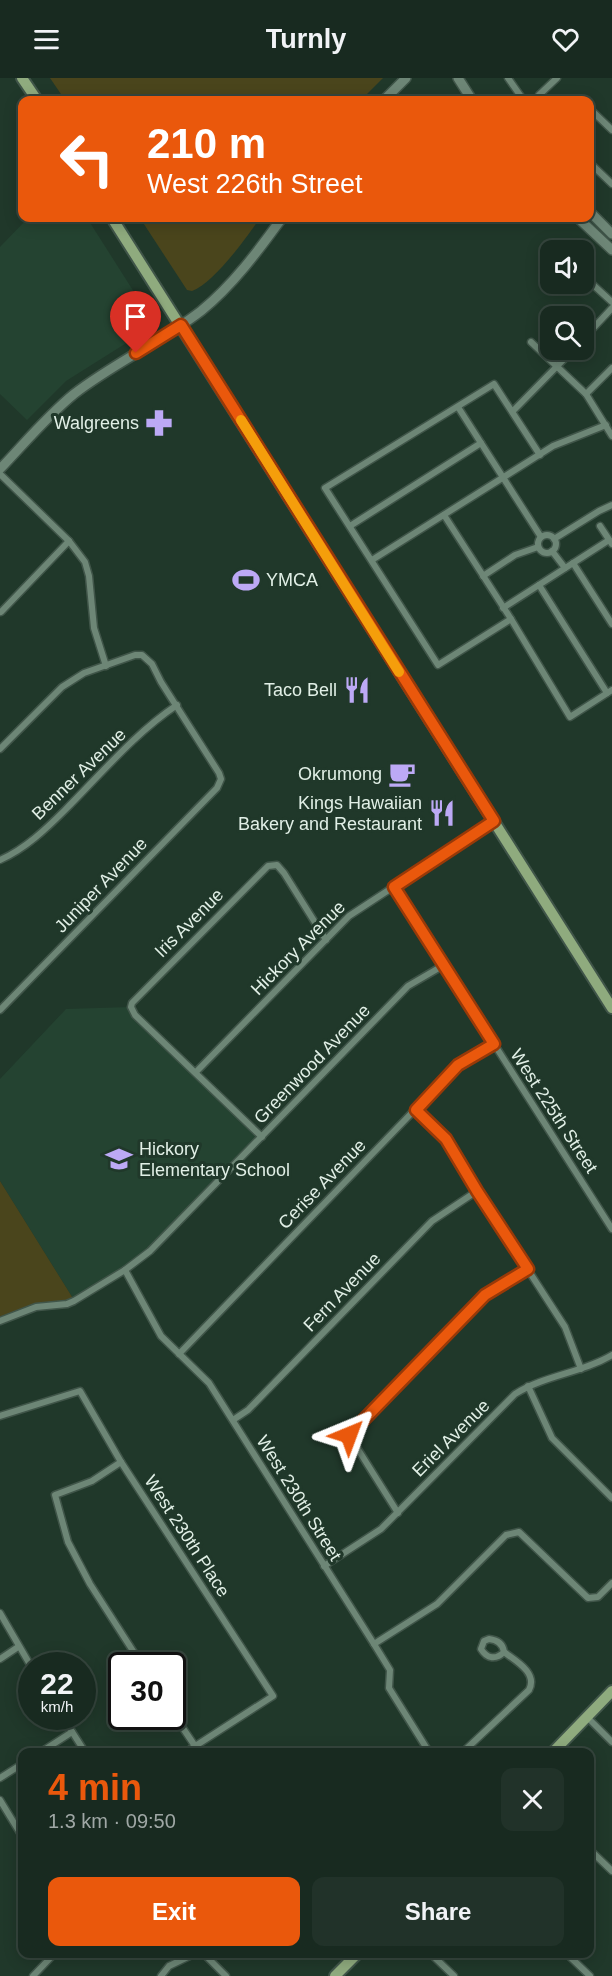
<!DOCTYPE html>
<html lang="en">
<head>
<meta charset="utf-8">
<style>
	body { margin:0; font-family:Arial,sans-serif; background:#213229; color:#f1f3f6; height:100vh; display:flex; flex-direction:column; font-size:22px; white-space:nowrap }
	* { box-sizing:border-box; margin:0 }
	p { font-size:20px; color:#9fa7a5 }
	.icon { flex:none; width:33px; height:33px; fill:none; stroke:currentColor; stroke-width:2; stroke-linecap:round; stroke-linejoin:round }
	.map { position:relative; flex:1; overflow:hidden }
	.panel { position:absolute; left:18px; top:1670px; width:576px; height:210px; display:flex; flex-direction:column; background:#182a20; border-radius:12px; box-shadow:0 3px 15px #0003,0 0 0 2px #36463e }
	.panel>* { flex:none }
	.hud { position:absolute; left:18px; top:18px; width:576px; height:126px; border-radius:12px; box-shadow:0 3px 15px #0003,0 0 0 2px #36463e; background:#ea580c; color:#fff; overflow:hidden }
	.fabs { position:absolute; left:540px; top:162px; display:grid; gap:12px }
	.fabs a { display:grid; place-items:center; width:54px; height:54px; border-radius:12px; background:#182a20; box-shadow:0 3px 15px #0003,0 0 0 2px #36463e; font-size:30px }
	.speed { position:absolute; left:18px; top:1574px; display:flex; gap:12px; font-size:30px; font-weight:700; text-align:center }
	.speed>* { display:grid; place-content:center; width:78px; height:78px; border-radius:50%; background:#182a20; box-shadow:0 3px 15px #0003,0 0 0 2px #36463e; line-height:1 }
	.speed small { font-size:15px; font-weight:400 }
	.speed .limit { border:3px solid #111; border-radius:9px; background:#fff; color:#111 }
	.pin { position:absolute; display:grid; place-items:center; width:51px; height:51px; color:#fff; margin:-62px -26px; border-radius:50% 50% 50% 0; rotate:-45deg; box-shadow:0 0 6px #0007 }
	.pin .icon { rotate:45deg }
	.me { position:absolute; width:66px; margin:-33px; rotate:44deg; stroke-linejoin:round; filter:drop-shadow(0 0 4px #0008) }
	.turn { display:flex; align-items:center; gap:21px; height:126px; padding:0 30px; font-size:27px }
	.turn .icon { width:78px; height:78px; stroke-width:2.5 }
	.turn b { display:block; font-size:42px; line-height:51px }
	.round { display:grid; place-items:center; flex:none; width:63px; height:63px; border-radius:12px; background:#213229 }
	.summary { display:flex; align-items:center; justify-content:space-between; height:102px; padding:0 30px }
	h1 { font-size:36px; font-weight:800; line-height:45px; color:#ea580c }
	.button { display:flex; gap:12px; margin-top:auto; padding:12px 30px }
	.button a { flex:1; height:69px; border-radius:12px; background:#ea580c; color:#fff; font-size:24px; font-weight:800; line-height:69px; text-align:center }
	.button a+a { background:#213229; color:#f1f3f6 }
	header { display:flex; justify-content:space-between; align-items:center; height:78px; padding:0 30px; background:#182a20; font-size:27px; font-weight:800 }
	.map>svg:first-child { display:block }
	.built { fill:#244331 }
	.green { fill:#4a451c }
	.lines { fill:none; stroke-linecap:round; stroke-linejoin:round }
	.street-casing { stroke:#405549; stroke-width:9 }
	.secondary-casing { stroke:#405549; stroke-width:12 }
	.primary-casing { stroke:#405549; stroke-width:14 }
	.street { stroke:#6d8676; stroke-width:6 }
	.secondary { stroke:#6d8676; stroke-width:9 }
	.primary { stroke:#8fab7e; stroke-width:10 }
	.route-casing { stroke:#983908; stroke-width:15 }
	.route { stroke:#ea580c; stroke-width:10 }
	.slow { stroke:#f59e0b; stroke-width:10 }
	.labels { text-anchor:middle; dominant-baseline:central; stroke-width:6; stroke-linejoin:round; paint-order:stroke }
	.poi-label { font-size:18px; fill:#e1efe6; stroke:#20382a; text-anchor:end }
	.street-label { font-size:18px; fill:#e1efe6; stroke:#20382a }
</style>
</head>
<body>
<header><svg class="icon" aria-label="menu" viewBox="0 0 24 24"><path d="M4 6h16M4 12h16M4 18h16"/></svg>Turnly<svg class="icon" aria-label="heart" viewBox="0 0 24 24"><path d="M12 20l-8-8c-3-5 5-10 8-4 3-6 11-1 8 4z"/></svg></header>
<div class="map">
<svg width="612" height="1898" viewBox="0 0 612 1898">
	<rect width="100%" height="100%" fill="#20382a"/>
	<g class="built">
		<path d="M28,140H87L155,247L66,303L27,342L0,316V169Z"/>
		<path d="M131,929L260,1059L138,1182L74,1222L0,1103V1001L66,931Z"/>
	</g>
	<g class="green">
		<path d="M50,0H383L361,22H65Z"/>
		<path d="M140,140H260C246,160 215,204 192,213L187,212Z"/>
		<path d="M0,1103L74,1222L44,1227L0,1242Z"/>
	</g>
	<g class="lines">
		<defs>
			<g id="street">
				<path d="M508,0L522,20"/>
				<path d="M539,17L557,0"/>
				<path d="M578,21L580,22"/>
				<path d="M590,31L612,52"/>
				<path d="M590,85L612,106"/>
				<path d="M590,204L612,224"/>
				<path d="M560,233L566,238"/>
				<path d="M584,260L612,230"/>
				<path d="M531,264L586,316L612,358"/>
				<path d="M586,316L612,290"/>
				<path d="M458,329L541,459"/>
				<path d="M513,333L573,272"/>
				<path d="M0,396L69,463L85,484L89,498L94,550L106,588"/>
				<path d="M444,437L511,541L570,639L612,612"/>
				<path d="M350,448L481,365"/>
				<path d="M600,448L612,466"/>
				<circle cx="547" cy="466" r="9"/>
				<path d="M554,461L599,433L612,427"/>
				<path d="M552,473L565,490"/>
				<path d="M372,482L553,368L606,347"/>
				<path d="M573,485L612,546"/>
				<path d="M483,498L515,477L538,469"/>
				<path d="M539,507L607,615"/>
				<path d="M503,530L609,462"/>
				<path d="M1,534L69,463"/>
				<path d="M511,541L438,587L325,410L494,306L540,377"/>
				<path d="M0,671L62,609L84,595L135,577H142L152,586L161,604L219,695L221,701L217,710L0,932"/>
				<path d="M0,782C25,771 46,751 65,732C101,696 135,655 177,627"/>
				<path d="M394,809L612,1151"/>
				<path d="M196,994L349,838L494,743"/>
				<path d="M416,1032L446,1061L477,1113L565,1249L581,1291"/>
				<path d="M262,1059L135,937L131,929L132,925L268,788L277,787L284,795L326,862"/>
				<path d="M125,1192L161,1258L209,1305L374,1566L390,1592L389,1610L429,1674"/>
				<path d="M0,1243L36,1229L67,1226L74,1223L125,1192L150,1173L408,908L444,887"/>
				<path d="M179,1276L458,987L494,966"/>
				<path d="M528,1308L552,1360L612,1420"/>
				<path d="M0,1338L80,1313L121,1384L273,1618L186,1674"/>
				<path d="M233,1342L248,1332L432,1143L477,1113"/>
				<path d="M121,1384L92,1403L55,1417L68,1464L90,1506L142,1587"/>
				<path d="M398,1435L349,1357L485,1217L528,1191"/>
				<path d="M324,1488L381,1451L515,1316C545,1297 582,1295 612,1277"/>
				<path d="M0,1535L32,1590"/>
				<path d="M489,1561C498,1562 503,1566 504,1574C496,1582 487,1581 481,1571L484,1563Z"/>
				<path d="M374,1566L437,1526L506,1457L519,1454L588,1520L598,1519L612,1505"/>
				<path d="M0,1581L18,1569"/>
				<path d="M172,1634L195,1668"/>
				<path d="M62,1638L85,1674"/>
				<path d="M587,1639L612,1664"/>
				<path d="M41,1674L72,1654"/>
				<path d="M463,1674L529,1612C538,1595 516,1583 504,1574"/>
				<path d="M0,1700L22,1686"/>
				<path d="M0,1722L22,1758"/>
				<path d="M590,1772L612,1793"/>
				<path d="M203,1875L226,1898"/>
				<path d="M430,1875L454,1898"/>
				<path d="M566,1875L590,1898"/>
				<path d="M33,1898L55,1875"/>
				<path d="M161,1898L169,1888L196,1875"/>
			</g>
			<g id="secondary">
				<path d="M458,0L472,22"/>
				<path d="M384,22L406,0"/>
				<path d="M590,134L612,156"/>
				<path d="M578,140L612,172"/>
				<path d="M0,391C24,366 47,338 74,316C114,285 161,264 201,233C233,207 258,173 282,140"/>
			</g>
			<g id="primary">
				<path d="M22,0L37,22"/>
				<path d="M112,140L612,930"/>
				<path d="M553,1674L612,1613"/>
				<path d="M335,1898L358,1875"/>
			</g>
		</defs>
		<use href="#street" class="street-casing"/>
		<use href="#secondary" class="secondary-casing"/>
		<use href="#primary" class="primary-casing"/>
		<use href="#street" class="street"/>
		<use href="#secondary" class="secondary"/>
		<use href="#primary" class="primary"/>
	</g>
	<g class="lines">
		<defs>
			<path id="route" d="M136,275L181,247L494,743L394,809L494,966L458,987L416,1032L446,1061L477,1113L528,1191L485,1217L349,1357"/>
		</defs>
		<use href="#route" class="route-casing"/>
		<use href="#route" class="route"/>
		<path class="slow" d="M241,342L399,594"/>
	</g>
	<defs>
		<symbol id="pharmacy-bare" viewBox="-9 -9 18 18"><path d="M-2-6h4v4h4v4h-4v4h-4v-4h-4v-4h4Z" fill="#bca9f5" stroke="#20382a" stroke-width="2.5" paint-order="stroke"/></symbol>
		<symbol id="stadium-bare" viewBox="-9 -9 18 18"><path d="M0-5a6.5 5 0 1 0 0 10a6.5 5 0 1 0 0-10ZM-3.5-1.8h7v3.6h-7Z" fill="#bca9f5" stroke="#20382a" stroke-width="2.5" paint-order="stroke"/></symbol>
		<symbol id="restaurant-bare" viewBox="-9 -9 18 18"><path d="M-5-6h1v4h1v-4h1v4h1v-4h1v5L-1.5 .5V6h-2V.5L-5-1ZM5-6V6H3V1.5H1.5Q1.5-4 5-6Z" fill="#bca9f5" stroke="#20382a" stroke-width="2.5" paint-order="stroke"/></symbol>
		<symbol id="cafe-bare" viewBox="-9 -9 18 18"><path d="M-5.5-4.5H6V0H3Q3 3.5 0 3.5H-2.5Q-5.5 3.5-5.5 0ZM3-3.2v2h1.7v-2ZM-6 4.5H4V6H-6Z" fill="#bca9f5" stroke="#20382a" stroke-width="2.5" paint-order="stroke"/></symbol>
		<symbol id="school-bare" viewBox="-9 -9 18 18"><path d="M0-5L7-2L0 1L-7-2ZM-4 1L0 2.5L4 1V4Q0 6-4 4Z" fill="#bca9f5" stroke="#20382a" stroke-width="2.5" paint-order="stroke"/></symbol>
	</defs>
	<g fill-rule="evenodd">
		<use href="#pharmacy-bare" x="140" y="326" width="38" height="38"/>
		<use href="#stadium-bare" x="227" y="483" width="38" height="38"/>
		<use href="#restaurant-bare" x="338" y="593" width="38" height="38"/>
		<use href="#cafe-bare" x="383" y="677" width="38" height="38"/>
		<use href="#restaurant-bare" x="423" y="716" width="38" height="38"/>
		<use href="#school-bare" x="100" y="1062" width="38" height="38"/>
	</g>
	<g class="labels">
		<g class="poi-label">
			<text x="139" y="345">Walgreens</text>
			<text x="266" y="502" text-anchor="start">YMCA</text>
			<text x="337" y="612">Taco Bell</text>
			<text x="382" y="696">Okrumong</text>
			<text x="422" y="725">Kings Hawaiian<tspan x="422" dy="21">Bakery and Restaurant</tspan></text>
			<text x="139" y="1071" text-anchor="start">Hickory<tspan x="139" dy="21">Elementary School</tspan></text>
		</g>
		<g class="street-label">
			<text transform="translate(79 696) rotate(-44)">Benner Avenue</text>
			<text transform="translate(101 807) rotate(-46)">Juniper Avenue</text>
			<text transform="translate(189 845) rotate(-45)">Iris Avenue</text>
			<text transform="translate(298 870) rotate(-45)">Hickory Avenue</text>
			<text transform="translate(312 986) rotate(-46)">Greenwood Avenue</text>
			<text transform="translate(554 1033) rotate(57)">West 225th Street</text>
			<text transform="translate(322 1106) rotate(-46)">Cerise Avenue</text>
			<text transform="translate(342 1214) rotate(-46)">Fern Avenue</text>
			<text transform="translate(451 1360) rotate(-45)">Eriel Avenue</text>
			<text transform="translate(299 1420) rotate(58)">West 230th Street</text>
			<text transform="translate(187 1458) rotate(57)">West 230th Place</text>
		</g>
	</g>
</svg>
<div class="fabs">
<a><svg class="icon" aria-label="sound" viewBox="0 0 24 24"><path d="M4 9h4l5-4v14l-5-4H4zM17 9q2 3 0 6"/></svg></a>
<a><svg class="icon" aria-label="search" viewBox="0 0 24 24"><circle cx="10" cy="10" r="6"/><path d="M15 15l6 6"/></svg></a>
</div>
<div class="speed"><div>22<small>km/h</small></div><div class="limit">30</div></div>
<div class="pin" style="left:136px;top:275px;background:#d93025"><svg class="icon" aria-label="arrive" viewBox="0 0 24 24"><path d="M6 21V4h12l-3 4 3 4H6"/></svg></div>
<svg class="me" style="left:349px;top:1357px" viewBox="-20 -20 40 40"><path d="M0-17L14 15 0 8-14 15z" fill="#ea580c" stroke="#fff" stroke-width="4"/></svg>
<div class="hud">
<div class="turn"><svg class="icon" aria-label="left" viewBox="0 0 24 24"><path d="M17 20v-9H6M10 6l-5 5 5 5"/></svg><div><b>210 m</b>West 226th Street</div></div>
</div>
<section class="panel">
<div class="summary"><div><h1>4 min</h1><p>1.3 km · 09:50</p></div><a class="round"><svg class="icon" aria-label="close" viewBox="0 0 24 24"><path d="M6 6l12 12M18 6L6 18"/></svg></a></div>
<div class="button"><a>Exit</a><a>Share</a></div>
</section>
</div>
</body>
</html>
